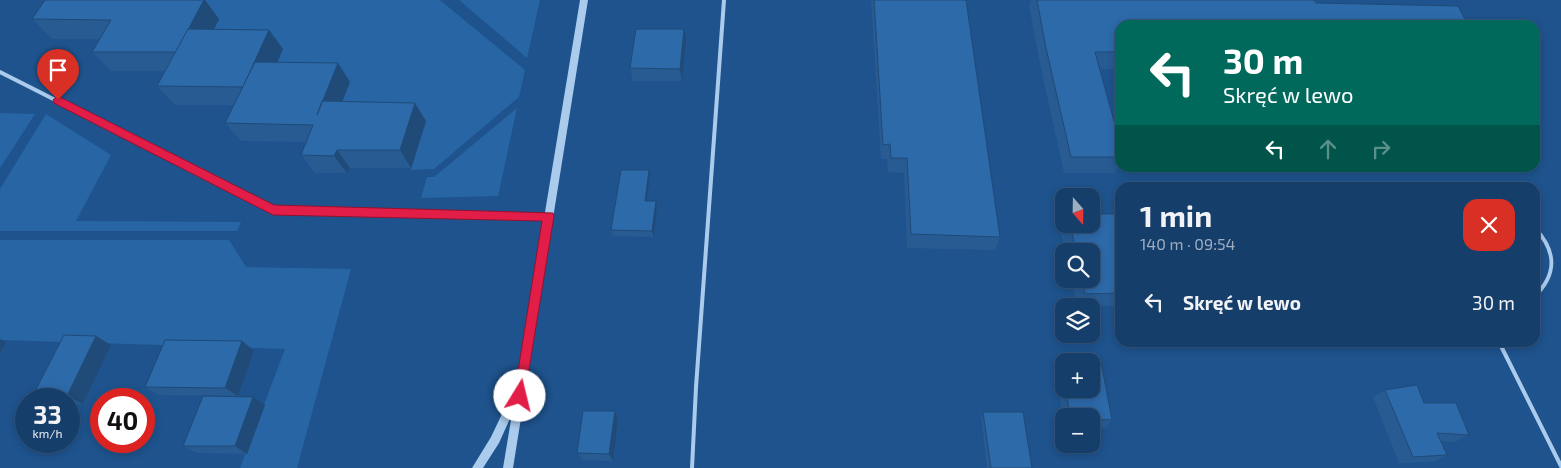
<!DOCTYPE html>
<html lang="pl">
<head>
<meta charset="utf-8">
<style>
	body { margin:0; font-family:"Exo 2",sans-serif; background:#234972; color:#f1f3f6; height:100vh; display:flex; flex-direction:column; font-size:19px; white-space:nowrap }
	* { box-sizing:border-box; margin:0 }
	p { font-size:16px; color:#9eaec1 }
	.icon { flex:none; width:28px; height:28px; fill:none; stroke:currentColor; stroke-width:2; stroke-linecap:round; stroke-linejoin:round }
	.map { position:relative; flex:1; overflow:hidden }
	.details { position:absolute; left:1115px; top:182px; width:425px; height:165px; display:flex; flex-direction:column; background:#163e6a; border-radius:15px; box-shadow:0 2px 8px #0003,0 0 0 1px #35577e }
	.details>* { flex:none }
	.guide { position:absolute; left:1115px; top:20px; width:425px; height:152px; border-radius:15px; box-shadow:0 2px 8px #0003,0 0 0 1px #35577e; background:#00695c; color:#fff; overflow:hidden }
	.needle { width:32px; rotate:160deg }
	.fabs { position:absolute; left:1055px; top:188px; display:grid; gap:10px }
	.fabs a { display:grid; place-items:center; width:45px; height:45px; border-radius:10px; background:#163e6a; box-shadow:0 2px 8px #0003,0 0 0 1px #35577e; font-size:25px }
	.speed { position:absolute; left:15px; top:388px; display:flex; gap:10px; font-size:25px; font-weight:700; text-align:center }
	.speed>* { display:grid; place-content:center; width:65px; height:65px; border-radius:50%; background:#163e6a; box-shadow:0 2px 8px #0003,0 0 0 1px #35577e; line-height:1 }
	.speed small { font-size:12px; font-weight:400 }
	.speed .limit { border:8px solid #d22; background:#fff; color:#111 }
	.pin { position:absolute; display:grid; place-items:center; width:42px; height:42px; color:#fff; margin:-51px -21px; border-radius:50% 50% 50% 0; rotate:-45deg; box-shadow:0 0 5px #0007 }
	.pin .icon { rotate:45deg }
	.me { position:absolute; width:55px; margin:-28px; rotate:9deg; stroke-linejoin:round; filter:drop-shadow(0 0 4px #0008) }
	.turn { display:flex; align-items:center; gap:18px; height:105px; padding:0 25px; font-size:22px }
	.turn .icon { width:65px; height:65px; stroke-width:2.5 }
	.turn b { display:block; font-size:35px; line-height:42px }
	.lanes { display:flex; align-items:center; height:48px; padding:0 25px; background:#0003; justify-content:center; gap:25px; direction:ltr }
	.lanes .off { opacity:.35 }
	.round { display:grid; place-items:center; flex:none; width:52px; height:52px; border-radius:15px; background:#234972 }
	.headline { display:flex; align-items:center; justify-content:space-between; height:85px; padding:0 25px }
	h1 { font-size:30px; font-weight:700; line-height:38px }
	ul { padding:0; list-style:none }
	li { display:flex; align-items:center; gap:15px; height:70px; padding:0 25px }
	li div { flex:1 }
	li b { display:block; font-size:19px }
	li em { font-style:normal }
	.map>svg:first-child { display:block }
	.green { fill:#2765a5 }
	.lines { fill:none; stroke-linecap:round; stroke-linejoin:round }
	.service { stroke:#abcbed; stroke-width:4 }
	.tertiary { fill:#abcbed; fill-rule:evenodd }
	.wall { fill:#275b92 }
	.shaded-wall { fill:#204a77 }
	.building { fill:#2d6aaa; stroke:#204a77 }
	.route { fill:#e11d48; stroke:#92132f }
</style>
</head>
<body>
<div class="map">
<svg width="1561" height="468" viewBox="0 0 1561 468">
	<rect width="100%" height="100%" fill="#1e538d"/>
	<g class="green">
		<path d="M152,0H440L525,70L519,97L434,169L411,170L426,121L335,120L349,82L269,81L283,49L204,48L219,19Z"/>
		<path d="M459,0H540L527,58Z"/>
		<path d="M517,108L498,196L421,198L427,177H434Z"/>
		<path d="M0,113L35,114L0,168Z"/>
		<path d="M46,114L111,155L76,221L241,222L237,231H0V189Z"/>
		<path d="M0,240H229L246,267L351,269L297,468H240L285,349L0,340Z"/>
	</g>
	<g class="lines">
		<g class="service">
			<path d="M0,72L273,210L549,216"/>
			<path d="M1535,228C1556,251 1558,273 1535,296"/>
			<path d="M1499,342L1561,466"/>
			<path d="M692,468L696,387L724,0"/>
		</g>
		<path class="tertiary" d="M580,0H588L513,468H503L512,414L499,443L483,468H472L491,437L514,389L516,388Z"/>
	</g>
	<g class="wall">
		<path d="M871,0H966L1000,237L995,250L907,248L904,173L888,172L887,159H881Z"/>
		<path d="M1031,0H1314L1120,25V69H1100L1120,143V164L1115,173H1064L1040,64L1029,5Z"/>
		<path d="M32,19H219L214,29L269,30L283,49L277,62L350,82L342,102L426,121L411,168H350L347,173H315L301,155L306,142L241,141L225,123L234,105H175L157,86L165,71H111L92,52L100,39H52Z"/>
		<path d="M686,41L682,81H633L630,68Z"/>
		<path d="M650,177L647,201L657,207L654,237L613,236L611,230Z"/>
		<path d="M1120,214V306H1077L1071,279H1091V251H1065L1060,228L1064,222V224H1091Z"/>
		<path d="M96,336L111,345L83,404H69V399H41L33,395Z"/>
		<path d="M242,341L254,351L238,396L159,395L145,387Z"/>
		<path d="M1061,361H1064V389H1091L1112,420L1105,428L1091,427V416H1064V423L1055,370Z"/>
		<path d="M1385,390L1424,403L1469,435L1455,442L1441,441L1447,455L1433,462L1399,463L1373,397Z"/>
		<path d="M265,405L247,454L197,453L183,446Z"/>
		<path d="M615,411L618,419L613,461L582,460L577,453Z"/>
		<path d="M983,412L1032,468H987L981,416Z"/>
	</g>
	<g class="shaded-wall">
		<path d="M204,0H205L219,19L192,72L176,52Z"/>
		<path d="M684,29L686,41L682,81L680,69Z"/>
		<path d="M269,30L283,49L258,106L243,87Z"/>
		<path d="M338,63L350,82L330,133L317,115Z"/>
		<path d="M415,103L426,121L411,168L400,150Z"/>
		<path d="M337,150L350,168L347,173L334,156Z"/>
		<path d="M649,170L650,177L646,207L645,201Z"/>
		<path d="M656,201L657,207L654,237L652,231Z"/>
		<path d="M96,336L111,345L83,404L67,396Z"/>
		<path d="M0,339L6,342L0,353Z"/>
		<path d="M242,341L254,351L238,396L225,388Z"/>
		<path d="M253,397L265,405L247,454L235,446Z"/>
		<path d="M615,411L618,419L613,461L609,454Z"/>
	</g>
	<g class="building">
		<path d="M45,0H204L176,52H92L111,20L32,19Z"/>
		<path d="M874,0H966L1000,237L911,234L907,158H891L890,144L883,145Z"/>
		<path d="M1037,0H1314L1316,3L1458,6L1468,25H1120V52H1095L1120,143V157H1071L1046,48Z"/>
		<path d="M188,29L269,30L243,87L157,86Z"/>
		<path d="M636,29H684L680,69L630,68Z"/>
		<path d="M255,62L338,63L317,115L322,101L415,103L400,150H337L334,156L301,155L313,125L225,123Z"/>
		<path d="M621,170H649L645,201H656L652,231L611,230Z"/>
		<path d="M1091,214H1120V293L1085,294L1082,279H1091V251H1076L1070,224H1091Z"/>
		<path d="M64,335L96,336L67,396L33,395Z"/>
		<path d="M165,340L242,341L225,388L145,387Z"/>
		<path d="M1061,361H1064V377Z"/>
		<path d="M1091,362H1101L1112,420L1091,419V416H1070L1066,389H1091Z"/>
		<path d="M1417,385L1424,403H1456L1469,435L1437,433L1447,455L1413,457L1385,390Z"/>
		<path d="M203,396L253,397L235,446H183Z"/>
		<path d="M583,411H615L609,454L577,453Z"/>
		<path d="M983,412H1023L1032,468H991Z"/>
	</g>
	<path class="route" d="M58,96L274,205L553,213L554,216L524,400L520,402L515,400L514,396L542,221L273,215L54,103L53,100Z"/>
</svg>
<div class="fabs">
<a><svg class="needle" viewBox="-14 -14 28 28"><path d="M0-13l5 13h-10z" fill="#e53935"/><path d="M0 13l5-13h-10z" fill="#9eaec1"/></svg></a>
<a><svg class="icon" aria-label="search" viewBox="0 0 24 24"><circle cx="10" cy="10" r="6"/><path d="M15 15l6 6"/></svg></a>
<a><svg class="icon" aria-label="layers" viewBox="0 0 24 24"><path d="M12 4l9 5-9 5-9-5zM3 14l9 5 9-5"/></svg></a>
<a>+</a>
<a>−</a>
</div>
<div class="speed"><div>33<small>km/h</small></div><div class="limit">40</div></div>
<div class="pin" style="left:58px;top:100px;background:#d93025"><svg class="icon" aria-label="arrive" viewBox="0 0 24 24"><path d="M6 21V4h12l-3 4 3 4H6"/></svg></div>
<svg class="me" style="left:520px;top:396px" viewBox="-20 -20 40 40"><circle r="19" fill="#fff"/><path d="M0-13L10 11 0 6-10 11z" fill="#e11d48"/></svg>
<div class="guide">
<div class="turn"><svg class="icon" aria-label="left" viewBox="0 0 24 24"><path d="M17 20v-9H6M10 6l-5 5 5 5"/></svg><div><b>30 m</b>Skręć w lewo</div></div>
<div class="lanes"><svg class="icon" aria-label="left" viewBox="0 0 24 24"><path d="M17 20v-9H6M10 6l-5 5 5 5"/></svg><svg class="icon off" aria-label="ahead" viewBox="0 0 24 24"><path d="M12 20V5M6 11l6-6 6 6"/></svg><svg class="icon off" aria-label="right" viewBox="0 0 24 24"><path d="M7 20v-9h11M14 6l5 5-5 5"/></svg></div>
</div>
<section class="details">
<div class="headline"><div><h1>1 min</h1><p>140 m · 09:54</p></div><a class="round" style="background:#d93025;color:#fff"><svg class="icon" aria-label="close" viewBox="0 0 24 24"><path d="M6 6l12 12M18 6L6 18"/></svg></a></div>
<ul>
<li><svg class="icon" aria-label="left" viewBox="0 0 24 24"><path d="M17 20v-9H6M10 6l-5 5 5 5"/></svg><div><b>Skręć w lewo</b></div><em>30 m</em></li>
</ul>
</section>
</div>
</body>
</html>
